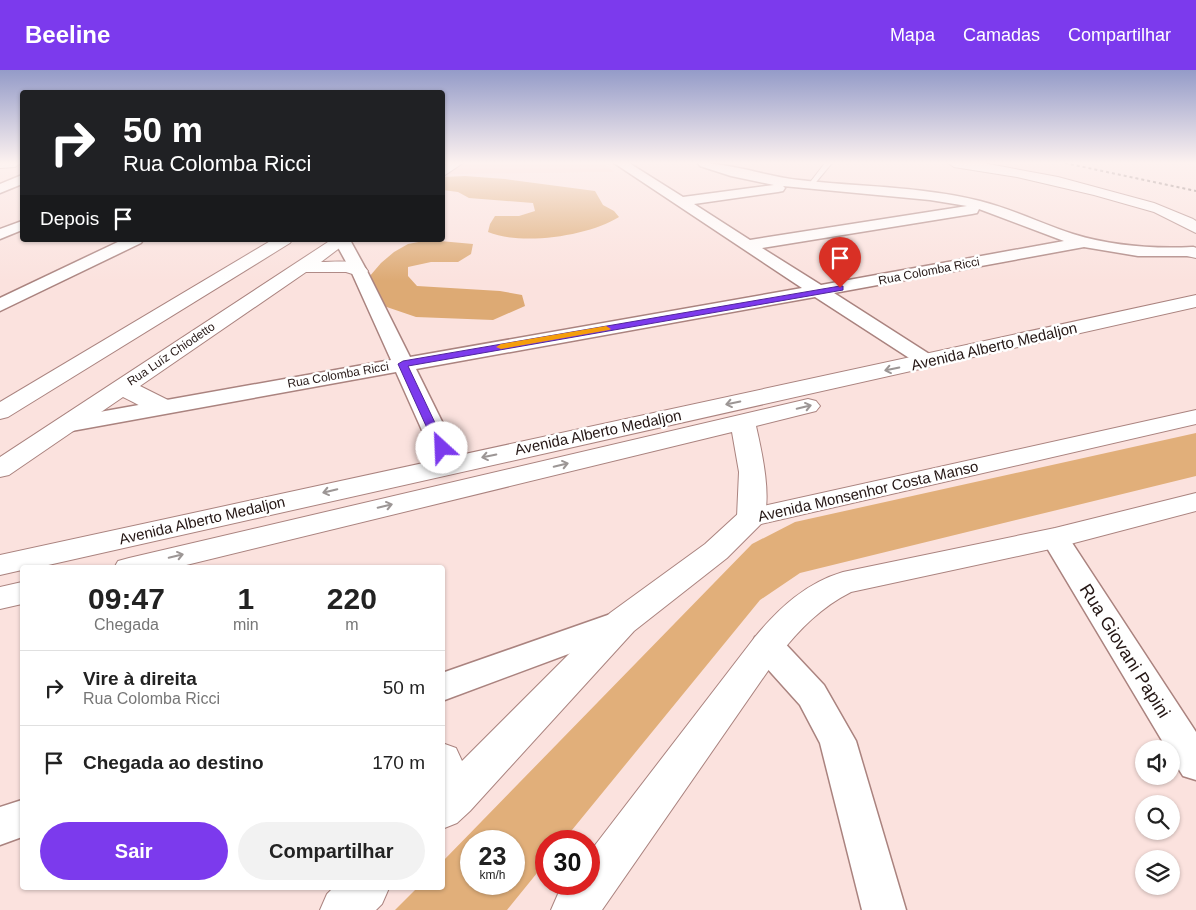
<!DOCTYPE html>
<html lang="pt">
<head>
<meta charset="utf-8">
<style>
	body { margin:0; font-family:Helvetica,sans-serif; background:#f2f2f2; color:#222; height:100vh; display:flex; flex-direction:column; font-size:19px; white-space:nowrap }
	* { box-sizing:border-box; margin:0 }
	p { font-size:16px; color:#767676 }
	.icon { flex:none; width:28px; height:28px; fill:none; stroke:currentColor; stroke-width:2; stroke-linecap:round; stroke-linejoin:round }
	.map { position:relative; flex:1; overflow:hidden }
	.sheet { position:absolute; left:20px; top:495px; width:425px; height:325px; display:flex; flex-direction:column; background:#fff; border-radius:5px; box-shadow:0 1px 4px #0004 }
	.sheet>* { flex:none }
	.guide { position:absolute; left:20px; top:20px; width:425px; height:152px; border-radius:5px; box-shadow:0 1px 4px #0004; background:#202124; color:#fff; overflow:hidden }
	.tools { position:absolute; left:1135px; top:670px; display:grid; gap:10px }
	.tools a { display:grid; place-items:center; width:45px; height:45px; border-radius:50%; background:#fff; box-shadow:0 1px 4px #0004; font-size:25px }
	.speed { position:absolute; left:460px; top:760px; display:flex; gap:10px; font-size:25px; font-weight:700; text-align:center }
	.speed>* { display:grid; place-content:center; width:65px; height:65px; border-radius:50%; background:#fff; box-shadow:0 1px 4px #0004; line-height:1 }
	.speed small { font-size:12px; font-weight:400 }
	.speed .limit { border:8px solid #d22; background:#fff; color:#111 }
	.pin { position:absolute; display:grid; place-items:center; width:42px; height:42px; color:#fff; margin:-51px -21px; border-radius:50% 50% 50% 0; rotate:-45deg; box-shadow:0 0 5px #0007 }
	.pin .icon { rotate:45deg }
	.me { position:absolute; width:55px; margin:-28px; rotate:335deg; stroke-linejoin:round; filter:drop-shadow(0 0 4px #0008) }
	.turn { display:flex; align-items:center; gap:18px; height:105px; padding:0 20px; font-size:22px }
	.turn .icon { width:65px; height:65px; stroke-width:2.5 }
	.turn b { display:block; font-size:35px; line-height:42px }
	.then { display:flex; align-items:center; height:48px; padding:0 20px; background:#0003; gap:10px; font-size:19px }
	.eta { display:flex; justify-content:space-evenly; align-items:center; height:85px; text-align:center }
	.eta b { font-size:30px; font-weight:700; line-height:35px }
	.action { display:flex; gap:10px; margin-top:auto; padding:10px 20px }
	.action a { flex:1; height:58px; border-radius:30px; background:#7c3aed; color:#fff; font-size:20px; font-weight:700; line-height:58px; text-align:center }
	.action a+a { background:#f2f2f2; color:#222 }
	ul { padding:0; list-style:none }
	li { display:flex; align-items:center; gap:15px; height:75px; padding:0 20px; border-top:1px solid #e0e0e0 }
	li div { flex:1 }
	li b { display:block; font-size:19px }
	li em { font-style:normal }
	header { display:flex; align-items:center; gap:30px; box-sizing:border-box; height:70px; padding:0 25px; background:#7c3aed; color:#fff }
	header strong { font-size:24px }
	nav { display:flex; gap:28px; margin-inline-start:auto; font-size:18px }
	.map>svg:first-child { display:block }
	.built { fill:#fcd3ce }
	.green { fill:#e1af7a; fill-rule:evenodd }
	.forest { fill:#ddaa74 }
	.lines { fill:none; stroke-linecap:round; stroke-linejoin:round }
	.service-casing { stroke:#aa837f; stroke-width:2 }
	.minor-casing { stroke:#aa837f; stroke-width:3 }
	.tertiary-casing { stroke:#aa837f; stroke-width:2 }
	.primary-casing { stroke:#aa837f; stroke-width:2 }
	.service { fill:#fff; fill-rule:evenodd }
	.minor { fill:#fff; fill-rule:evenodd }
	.tertiary { fill:#fff; fill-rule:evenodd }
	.primary { fill:#fff; fill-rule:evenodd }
	.rail { stroke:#5f4e4b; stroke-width:2; stroke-dasharray:3 3; stroke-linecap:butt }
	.oneway { stroke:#9c9695 }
	.route { fill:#7c3aed; stroke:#51269a }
	.slow { fill:#f59e0b }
	.labels { text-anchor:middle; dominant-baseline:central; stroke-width:5; stroke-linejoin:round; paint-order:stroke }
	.far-street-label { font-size:12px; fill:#241614; stroke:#fff }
	.street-label { font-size:15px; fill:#241614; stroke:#fff }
	.near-street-label { font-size:18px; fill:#241614; stroke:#fff }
</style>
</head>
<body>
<header>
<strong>Beeline</strong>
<nav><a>Mapa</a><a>Camadas</a><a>Compartilhar</a></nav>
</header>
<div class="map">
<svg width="1196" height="840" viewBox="0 0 1196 840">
	<rect width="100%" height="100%" fill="#fbe2de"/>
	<path class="built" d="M461,93H604L614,102L445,104Z"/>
	<path class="green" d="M1196,363V406L800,503L760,530L563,771H546V792L507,840H395L417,818H442L443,791L752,474L795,452ZM471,771H514V814H471Z"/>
	<g class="forest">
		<path d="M465,106L505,109L595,121L603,135L614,141L619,147C589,166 522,176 488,162L490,154L495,146H519L535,141L533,133L469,128L458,122L443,120V107Z"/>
		<path d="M429,170L473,174L471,184L458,192H431L408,197V206L417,216L500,221L522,225L525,236L493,250L416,247L375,233L361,226L363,214L381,193L394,182L408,174Z"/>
	</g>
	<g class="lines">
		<defs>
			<path id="service" d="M825,93H832L812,117H808V115Z"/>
			<g id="minor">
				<path d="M614,93H629L683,127L774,115L731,106L700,96L698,93C730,93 765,106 799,110C859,117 920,116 980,131C1012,139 1042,154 1073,164C1112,176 1152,179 1193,177L1196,178V186H1138L1084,177L834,223L934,287L937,291L934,295L927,297L920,295L815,227L416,299L463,394L459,399L450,402L441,399L437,394L396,302L66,362L58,360L54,355L58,350L66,348L391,290L351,201L334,170H350L367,201L410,287L802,218ZM783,116L930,130L967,136L750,170L694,134L778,122L783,121L785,118ZM979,139L1064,171L821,215L762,178L972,144L977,143Z"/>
				<path d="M22,105V114L0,123V114Z"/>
				<path d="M22,151V160L0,169V159Z"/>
				<path d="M122,170H143L141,173L0,241V228Z"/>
				<path d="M1055,459L1065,462L1196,662V710L1183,706L1171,687V679H1167L1041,468L1045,462Z"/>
				<path d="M622,540L633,544L638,552L633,560L442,631V603Z"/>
				<path d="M767,564L779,567L824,615L856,671L906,840H862L820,673L800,635L755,585L751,576L755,567Z"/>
				<path d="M22,730V767L0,775V737Z"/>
			</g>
			<g id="tertiary">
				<path d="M0,93H21L15,97L0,98Z"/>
				<path d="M448,93H463L442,107V97Z"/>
				<path d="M948,93H983L1058,107L1154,133L1193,149L1196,151V163L1154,142L1094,125L1017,107L954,97Z"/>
				<path d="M272,170H292L290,173L8,347L0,349V332Z"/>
				<path d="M331,170H350L321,192C335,192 359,188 368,201L365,205L359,206L346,202H306L140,316L172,332L176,337L172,342C155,346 138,334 123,327L9,405L0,407V387Z"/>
				<path d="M1193,177L1196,178V188L1187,186L1185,182L1187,178Z"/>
				<path d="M1196,340V354L761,454L727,488L634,561L470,741L457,753L442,759V673L456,678L462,691L610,543L705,474L741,441Z"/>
				<path d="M1196,423V441L1055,478L851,522C821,537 800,559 779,585L602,840H551L558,824L565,814H589V783L755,567C779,538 806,513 843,502L1055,458Z"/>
				<path d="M333,818H389L382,834L376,840H320L327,824Z"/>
			</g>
			<g id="primary">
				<path d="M1196,225V237L35,498H22V500L0,505V485Z"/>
				<path d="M808,329L816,331L820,336L816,341L756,356C761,378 774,434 761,453L751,456L741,453L737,447L739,402L732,362L174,498H114L118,491L129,488Z"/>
				<path d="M22,512V534L0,539V517Z"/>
			</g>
		</defs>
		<use href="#service" class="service-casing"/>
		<use href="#minor" class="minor-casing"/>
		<use href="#tertiary" class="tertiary-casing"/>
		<use href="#primary" class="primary-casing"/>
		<use href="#service" class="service"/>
		<use href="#minor" class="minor"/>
		<use href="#tertiary" class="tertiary"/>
		<use href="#primary" class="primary"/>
		<path class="rail" d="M1065,93L1196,121"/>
	</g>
	<defs><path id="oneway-shaft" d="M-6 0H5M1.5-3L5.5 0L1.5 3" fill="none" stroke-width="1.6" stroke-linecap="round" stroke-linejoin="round" transform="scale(1.25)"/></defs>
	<g class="oneway">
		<use href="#oneway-shaft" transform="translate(892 299) rotate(168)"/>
		<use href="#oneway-shaft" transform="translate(733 333) rotate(168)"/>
		<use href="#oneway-shaft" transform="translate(804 337) rotate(-13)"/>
		<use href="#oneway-shaft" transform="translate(489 386) rotate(168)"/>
		<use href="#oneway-shaft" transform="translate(561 395) rotate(-13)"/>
		<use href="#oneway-shaft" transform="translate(330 421) rotate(167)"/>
		<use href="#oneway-shaft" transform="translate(385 436) rotate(-13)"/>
		<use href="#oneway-shaft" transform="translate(176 486) rotate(-13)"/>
	</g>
	<linearGradient id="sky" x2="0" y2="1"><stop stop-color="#949bc8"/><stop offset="0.44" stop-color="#fdf2f0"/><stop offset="1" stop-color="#fdf2f0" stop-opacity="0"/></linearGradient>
	<rect width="1196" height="211" fill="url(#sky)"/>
	<path class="route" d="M840,216H843V220L408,296L447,378L442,381L436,378L398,294L403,291Z"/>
	<path class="slow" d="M606,256L611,259L609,260L501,279L496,277L501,274Z"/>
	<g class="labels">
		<g class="far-street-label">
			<text transform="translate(929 201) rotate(-11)">Rua Colomba Ricci</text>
			<text transform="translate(171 284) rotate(-34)">Rua Luíz Chiodetto</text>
			<text transform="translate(338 305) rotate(-10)">Rua Colomba Ricci</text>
		</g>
		<g class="street-label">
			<text transform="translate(994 276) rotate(-13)">Avenida Alberto Medaljon</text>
			<text transform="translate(598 362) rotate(-12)">Avenida Alberto Medaljon</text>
			<text transform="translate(868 421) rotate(-13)">Avenida Monsenhor Costa Manso</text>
			<text transform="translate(202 450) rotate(-13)">Avenida Alberto Medaljon</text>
		</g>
		<g class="near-street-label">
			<text transform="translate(1125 581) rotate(58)">Rua Giovani Papini</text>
		</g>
	</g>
</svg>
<div class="tools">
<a><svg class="icon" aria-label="sound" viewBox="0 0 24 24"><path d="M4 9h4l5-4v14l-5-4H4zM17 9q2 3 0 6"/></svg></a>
<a><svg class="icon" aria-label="search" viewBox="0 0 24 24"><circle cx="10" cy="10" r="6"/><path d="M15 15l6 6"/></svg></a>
<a><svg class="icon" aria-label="layers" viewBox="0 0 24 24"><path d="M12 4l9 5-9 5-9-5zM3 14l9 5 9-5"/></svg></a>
</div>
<div class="speed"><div>23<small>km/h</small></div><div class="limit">30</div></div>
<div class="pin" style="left:840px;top:218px;background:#d93025"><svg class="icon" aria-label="arrive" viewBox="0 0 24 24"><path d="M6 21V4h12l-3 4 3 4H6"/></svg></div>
<svg class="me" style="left:442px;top:378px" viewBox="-20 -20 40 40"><circle r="19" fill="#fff"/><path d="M0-13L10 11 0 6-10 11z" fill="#7c3aed"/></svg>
<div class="guide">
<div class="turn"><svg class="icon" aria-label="right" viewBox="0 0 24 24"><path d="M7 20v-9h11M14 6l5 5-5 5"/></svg><div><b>50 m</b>Rua Colomba Ricci</div></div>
<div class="then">Depois<svg class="icon" aria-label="arrive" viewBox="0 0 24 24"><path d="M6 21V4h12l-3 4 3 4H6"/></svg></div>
</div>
<section class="sheet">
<div class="eta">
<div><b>09:47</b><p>Chegada</p></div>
<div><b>1</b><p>min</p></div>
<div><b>220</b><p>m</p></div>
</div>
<ul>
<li><svg class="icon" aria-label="right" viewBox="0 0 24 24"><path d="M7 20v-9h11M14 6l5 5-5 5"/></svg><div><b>Vire à direita</b><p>Rua Colomba Ricci</p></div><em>50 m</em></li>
<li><svg class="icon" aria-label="arrive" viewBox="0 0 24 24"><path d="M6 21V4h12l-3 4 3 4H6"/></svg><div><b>Chegada ao destino</b></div><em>170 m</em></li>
</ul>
<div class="action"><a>Sair</a><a>Compartilhar</a></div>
</section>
</div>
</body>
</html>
